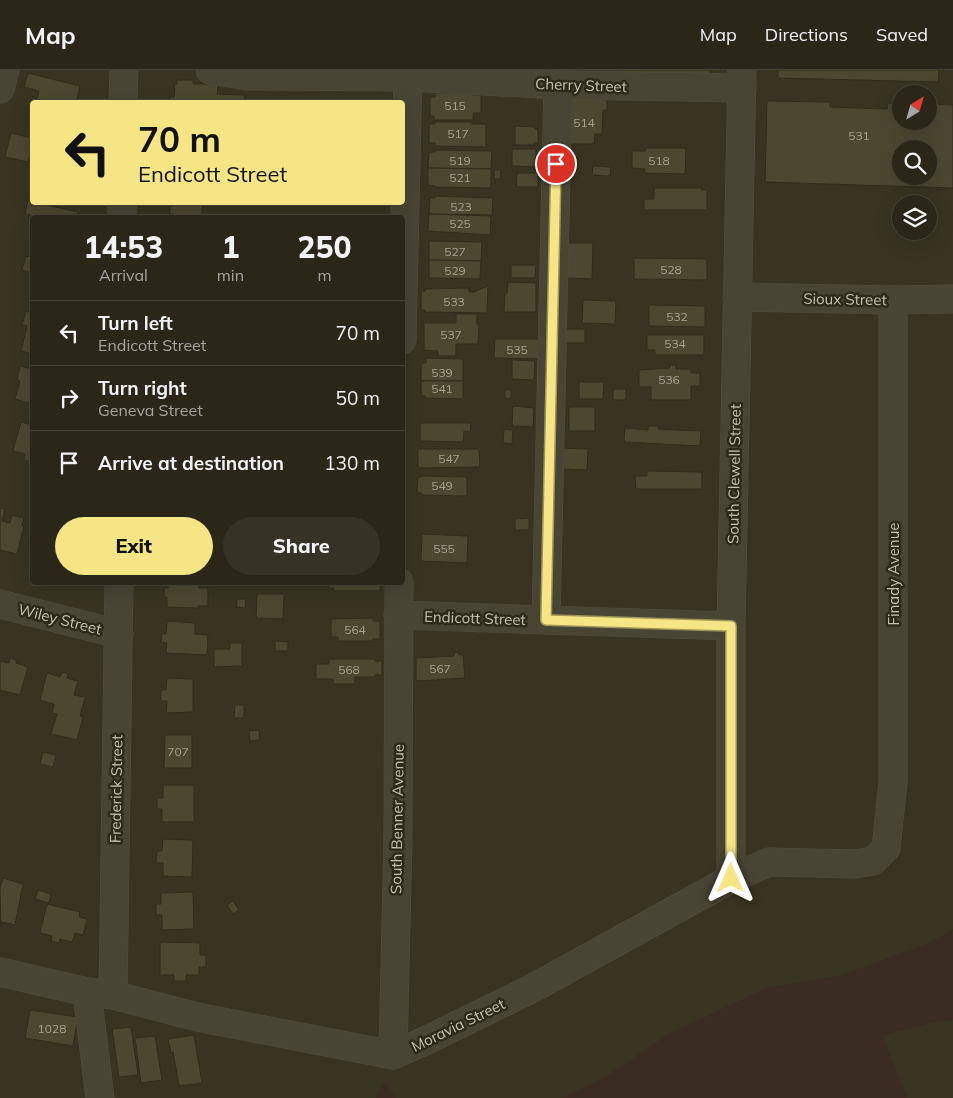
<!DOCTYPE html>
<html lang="en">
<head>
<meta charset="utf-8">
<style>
	body { margin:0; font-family:Mulish,sans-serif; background:#363326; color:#f1f3f6; height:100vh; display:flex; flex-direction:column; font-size:19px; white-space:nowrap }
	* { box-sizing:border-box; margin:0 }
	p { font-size:16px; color:#a5a5a2 }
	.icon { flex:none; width:28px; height:28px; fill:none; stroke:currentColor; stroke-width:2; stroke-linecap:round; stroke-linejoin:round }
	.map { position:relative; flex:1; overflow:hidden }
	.side { position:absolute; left:30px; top:145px; width:375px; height:370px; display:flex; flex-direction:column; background:#2a2719; border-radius:5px; box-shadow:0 5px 20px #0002,0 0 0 1px #464438 }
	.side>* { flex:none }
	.top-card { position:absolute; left:30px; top:30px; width:375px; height:105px; border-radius:5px; box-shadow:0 5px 20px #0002,0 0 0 1px #464438; background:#f5e585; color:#111; overflow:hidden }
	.needle { width:32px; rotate:37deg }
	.controls { position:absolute; left:892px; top:15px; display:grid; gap:10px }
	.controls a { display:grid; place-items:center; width:45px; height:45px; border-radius:50%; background:#2a2719; box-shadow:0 5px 20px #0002,0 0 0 1px #464438; font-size:25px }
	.pin { position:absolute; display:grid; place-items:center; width:42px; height:42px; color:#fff; margin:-21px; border:2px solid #fff; border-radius:50%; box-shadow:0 1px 5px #0007 }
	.me { position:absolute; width:55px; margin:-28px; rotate:0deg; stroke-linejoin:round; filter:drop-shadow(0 0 4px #0008) }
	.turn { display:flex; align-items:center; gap:18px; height:105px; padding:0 25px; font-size:22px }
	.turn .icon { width:65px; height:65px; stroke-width:2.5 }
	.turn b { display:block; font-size:35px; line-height:42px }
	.eta { display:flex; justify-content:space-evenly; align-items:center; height:85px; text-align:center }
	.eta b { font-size:30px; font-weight:800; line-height:35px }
	.action { display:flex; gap:10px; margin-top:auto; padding:10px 25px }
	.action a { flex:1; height:58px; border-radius:30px; background:#f5e585; color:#111; font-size:20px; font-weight:800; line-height:58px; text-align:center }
	.action a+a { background:#363326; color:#f1f3f6 }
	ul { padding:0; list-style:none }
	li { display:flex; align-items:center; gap:15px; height:65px; padding:0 25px; border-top:1px solid #464438 }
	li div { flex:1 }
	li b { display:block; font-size:19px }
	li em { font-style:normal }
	header { display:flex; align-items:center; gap:30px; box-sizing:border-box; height:70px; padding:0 25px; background:#2a2719; border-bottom:1px solid #464438 }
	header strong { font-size:24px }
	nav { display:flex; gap:28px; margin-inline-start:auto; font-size:18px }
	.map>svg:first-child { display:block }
	.green { fill:#3a2b23 }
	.building { fill:#4c4731; stroke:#302c1c; fill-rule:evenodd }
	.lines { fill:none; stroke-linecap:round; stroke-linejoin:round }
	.minor-casing { stroke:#524f3e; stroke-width:29 }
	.minor { stroke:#494535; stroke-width:28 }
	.route-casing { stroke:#9f9556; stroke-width:12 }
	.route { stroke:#f5e585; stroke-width:9 }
	.labels { text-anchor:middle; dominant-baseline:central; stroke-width:5; stroke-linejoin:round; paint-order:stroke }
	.number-label { font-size:12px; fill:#a6a28f }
	.street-label { font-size:15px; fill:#c5c2b0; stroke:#2d2a1a }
</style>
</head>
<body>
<header>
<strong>Map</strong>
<nav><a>Map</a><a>Directions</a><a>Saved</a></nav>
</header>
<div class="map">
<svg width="953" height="1028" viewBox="0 0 953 1028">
	<rect width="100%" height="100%" fill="#383421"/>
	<g class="green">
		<path d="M953,859V950L939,951L882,965L907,1028H563L604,1008L669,964L769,917L842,905L929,873Z"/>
		<path d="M384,1011L396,1028H376Z"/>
	</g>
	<g class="building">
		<path d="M526,0H710V6L526,2Z"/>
		<path d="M778,0H939L938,12L778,8Z"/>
		<path d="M28,3L80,16L77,29L81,30L80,32H36L39,21L24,17Z"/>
		<path d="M177,10H193V14H218L217,24L245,25L244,32H170V27H174L175,14H177Z"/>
		<path d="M435,23H473L472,25H481V43H473V50H434V46H430V27H435Z"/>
		<path d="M566,25L603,27V30H607V40H603L602,64H595L594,74H566Z"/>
		<path d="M767,31L830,32V37L887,39L888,33L901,34V51H929V34L953,35V118L765,112ZM901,79H929V106H901Z"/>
		<path d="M435,52H472V54H486V77L435,76V73H429V54H435Z"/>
		<path d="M515,56L535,57V59H538V73H534V75H515Z"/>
		<path d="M11,63L32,68V76L28,92L5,87Z"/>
		<path d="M646,78H686L685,104L644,103L645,99L632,98V81H645Z"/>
		<path d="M512,79H536V97L512,96Z"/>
		<path d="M435,80L492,81L491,99L428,98L429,82H435Z"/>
		<path d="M593,96L611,97L610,106L592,105Z"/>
		<path d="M428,98L491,99V118L435,117V116L428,115Z"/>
		<path d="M494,100H501L500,109H494Z"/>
		<path d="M517,103H538V117H516Z"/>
		<path d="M654,118H702L701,120H707V140H644V129H654Z"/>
		<path d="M435,126L493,128L492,145L429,144L430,128H435Z"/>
		<path d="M28,131L78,142L76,148H34L35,146L25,144Z"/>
		<path d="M174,132H202V148H174V144H170V136H174Z"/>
		<path d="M429,144L491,146L490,165L428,161Z"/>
		<path d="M262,145L329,148H262Z"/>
		<path d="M429,171L482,172L481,191L429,190Z"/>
		<path d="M568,173H593L592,209L567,208Z"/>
		<path d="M26,186L32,188V203L22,200Z"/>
		<path d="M634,188L707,189V210L634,209Z"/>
		<path d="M429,190L481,191L480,209L429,208Z"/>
		<path d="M511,195H536L535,208H511Z"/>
		<path d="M508,212L536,213V242H504L505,223H507Z"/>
		<path d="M488,216L487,243L425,242V240H421V221H425V219L469,218V222H474Z"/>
		<path d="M583,230L616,231L615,254L582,253Z"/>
		<path d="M649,235L705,236V257L649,256Z"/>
		<path d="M26,241L32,243V284L21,281L27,256L22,255Z"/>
		<path d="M456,244H477V254H479L478,274H456V286H438V281L424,280V253H456Z"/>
		<path d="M563,259H585V273H562Z"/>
		<path d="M647,265H704V285H655V280H647Z"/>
		<path d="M495,269H540V289L494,288Z"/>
		<path d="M426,288L463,289V311H421V293H426Z"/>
		<path d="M512,290L535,291L534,310L512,309Z"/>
		<path d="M670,295H676V299H691V303H700V316H691V330H651V317H639V300L670,298Z"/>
		<path d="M20,296L32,299V334L15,329L20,311L17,310Z"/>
		<path d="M421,311H463V329L425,328V326H421Z"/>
		<path d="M579,312H604L603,329H579Z"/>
		<rect x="613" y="319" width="13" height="11"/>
		<path d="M505,320H511V329L505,328Z"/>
		<path d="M513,336L534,338L533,357L512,356Z"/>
		<rect x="569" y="337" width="26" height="24"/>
		<path d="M21,352L32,355V389L31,392L24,390L25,384L13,381Z"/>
		<path d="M420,353H471L470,362L464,361L463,372L420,371Z"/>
		<path d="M648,356H658V359L701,361L700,376L624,372L625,358L648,360Z"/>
		<path d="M504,359L513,360L512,374L503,373Z"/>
		<path d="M563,378L588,379L587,400L563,399Z"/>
		<path d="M418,379H479L480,397L418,398Z"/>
		<path d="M647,401L702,402V419H636L635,406H647Z"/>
		<path d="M422,406L467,407V426L422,425L421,423H417L418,407H421Z"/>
		<path d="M0,438L5,439L2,451L10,453L12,445L24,448L22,456H24L17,484L0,480Z"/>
		<path d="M529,448V460H515V449Z"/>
		<path d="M32,459V476L28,475Z"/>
		<path d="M422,464L468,466L467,493L421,491Z"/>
		<path d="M168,512H200L199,518H208V536H198V538L167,537V527H164V518H168Z"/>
		<path d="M329,512H381L380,521H334V518H329Z"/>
		<path d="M257,524H284L283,549L256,548Z"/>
		<path d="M237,529H246L245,538L236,537Z"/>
		<path d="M373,548V551H380V569H373V571H338V567H331V549Z"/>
		<path d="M167,551L195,553V564L208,565L207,585L166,583L167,573L161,572L162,564H166Z"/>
		<path d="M275,571L288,572V581H275Z"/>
		<path d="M230,573H242V596L214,597V579H230Z"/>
		<path d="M459,582V585H463L465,608L416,611V588L454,586V583Z"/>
		<path d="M10,588L16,590V593L28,597L20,625L0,620V591L9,593Z"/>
		<path d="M329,589H375V591H382V605H375V607H355V614H333V609H316V594H329Z"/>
		<path d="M62,602L68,604L67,608L78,611L74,625L85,627L80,646L83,647L77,670L51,664L57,644L52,643L54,634L40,630L47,603L60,607Z"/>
		<path d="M167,608L193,609V642L166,643L167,631H161V620H166Z"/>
		<path d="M235,635H244V648H234Z"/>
		<path d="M259,660L260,670L250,671L249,661Z"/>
		<path d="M165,665H192V698H164Z"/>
		<path d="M43,682L56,685L53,697L40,694Z"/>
		<path d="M163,715H194V752H162V739H157V728H163Z"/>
		<path d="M163,769L193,770L192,807L163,806V793H156L157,781H162Z"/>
		<path d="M3,808L23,814L15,855L2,852L1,857L0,818Z"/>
		<path d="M38,820L51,824L49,833L35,829Z"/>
		<path d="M193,822L194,859L162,860V845H156V834H161V823Z"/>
		<path d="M233,831L239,840L233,844L227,835Z"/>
		<path d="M47,834L80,842L79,847L87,849L83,865L75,863L72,872L60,869L59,873L51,871L52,866L40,863Z"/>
		<path d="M160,872L200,873V885H206V897H199V905H186V911H174V905H160Z"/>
		<path d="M30,940L78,947L73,976L25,968Z"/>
		<path d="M131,957L138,1005L119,1007L112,959Z"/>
		<path d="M194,965L202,1013L179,1016L173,982L171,983L168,969Z"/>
		<path d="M155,966L162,1010L141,1013L135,968Z"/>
	</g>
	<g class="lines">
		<defs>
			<g id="minor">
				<path d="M210,0L248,6L408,7L558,15L742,18"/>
				<path d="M0,19L5,0"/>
				<path d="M123,32L124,0"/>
				<path d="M122,148V132"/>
				<path d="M737,227L893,230L953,229"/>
				<path d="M402,270L408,0"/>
				<path d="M0,534L119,564"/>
				<path d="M398,545L731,556"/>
				<path d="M546,550L558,15"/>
				<path d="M731,809V556L742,0"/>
				<path d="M0,902L87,922L113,925L197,947L393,985L427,970L533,918L731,809L769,792L855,794L873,791L886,778L893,712V230"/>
				<path d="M87,922L100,1028"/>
				<path d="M113,925L119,512"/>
				<path d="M393,985L398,766L399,512"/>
			</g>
		</defs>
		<use href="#minor" class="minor-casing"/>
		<use href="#minor" class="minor"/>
	</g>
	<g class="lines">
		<defs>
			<path id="route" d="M556,94L546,550L731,556V808"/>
		</defs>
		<use href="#route" class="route-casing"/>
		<use href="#route" class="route"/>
	</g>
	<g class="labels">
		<g class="number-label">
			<text x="455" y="35">515</text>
			<text x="584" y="52">514</text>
			<text x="458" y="63">517</text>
			<text x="859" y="65">531</text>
			<text x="460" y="90">519</text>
			<text x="659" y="90">518</text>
			<text x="460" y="107">521</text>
			<text x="461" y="136">523</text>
			<text x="460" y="153">525</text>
			<text x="455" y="181">527</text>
			<text x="671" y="199">528</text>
			<text x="455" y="200">529</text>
			<text x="454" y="231">533</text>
			<text x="677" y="246">532</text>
			<text x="451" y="264">537</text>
			<text x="675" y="273">534</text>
			<text x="517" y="279">535</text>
			<text x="442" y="302">539</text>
			<text x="669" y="309">536</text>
			<text x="442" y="318">541</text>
			<text x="449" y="388">547</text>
			<text x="442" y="415">549</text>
			<text x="444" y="478">555</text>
			<text x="355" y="559">564</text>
			<text x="440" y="598">567</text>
			<text x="349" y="599">568</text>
			<text x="178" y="681">707</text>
			<text x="52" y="958">1028</text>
		</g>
		<g class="street-label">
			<text transform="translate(581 15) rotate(2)">Cherry Street</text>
			<text transform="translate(845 229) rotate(1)">Sioux Street</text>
			<text transform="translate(734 404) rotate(-89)">South Clewell Street</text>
			<text transform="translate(893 504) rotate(-90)">Finady Avenue</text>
			<text transform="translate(475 548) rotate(2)">Endicott Street</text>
			<text transform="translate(60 549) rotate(14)">Wiley Street</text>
			<text transform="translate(116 719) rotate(-89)">Frederick Street</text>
			<text transform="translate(397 749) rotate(-89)">South Benner Avenue</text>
			<text transform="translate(458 955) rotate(-26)">Moravia Street</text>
		</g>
	</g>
</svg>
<div class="controls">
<a><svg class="needle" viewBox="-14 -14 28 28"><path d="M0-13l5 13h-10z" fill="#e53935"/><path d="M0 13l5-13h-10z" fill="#a5a5a2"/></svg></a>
<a><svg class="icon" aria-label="search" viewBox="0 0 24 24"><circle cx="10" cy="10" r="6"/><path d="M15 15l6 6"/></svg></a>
<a><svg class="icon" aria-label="layers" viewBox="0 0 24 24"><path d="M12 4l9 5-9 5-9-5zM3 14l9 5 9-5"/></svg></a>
</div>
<div class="pin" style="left:556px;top:94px;background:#d93025"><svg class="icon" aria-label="arrive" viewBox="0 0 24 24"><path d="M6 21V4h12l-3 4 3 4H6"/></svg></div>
<svg class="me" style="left:731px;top:808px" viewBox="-20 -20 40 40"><path d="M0-17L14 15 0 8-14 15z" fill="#f5e585" stroke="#fff" stroke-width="4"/></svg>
<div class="top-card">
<div class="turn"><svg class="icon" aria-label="left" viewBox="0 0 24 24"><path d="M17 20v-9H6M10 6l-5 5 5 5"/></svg><div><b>70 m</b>Endicott Street</div></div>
</div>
<section class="side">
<div class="eta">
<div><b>14:53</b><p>Arrival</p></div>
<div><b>1</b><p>min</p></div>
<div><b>250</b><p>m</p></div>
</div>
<ul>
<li><svg class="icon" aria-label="left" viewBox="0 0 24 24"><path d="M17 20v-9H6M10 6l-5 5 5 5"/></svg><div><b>Turn left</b><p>Endicott Street</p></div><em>70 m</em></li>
<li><svg class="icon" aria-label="right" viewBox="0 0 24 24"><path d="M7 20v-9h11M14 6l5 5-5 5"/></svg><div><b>Turn right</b><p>Geneva Street</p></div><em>50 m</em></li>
<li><svg class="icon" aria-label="arrive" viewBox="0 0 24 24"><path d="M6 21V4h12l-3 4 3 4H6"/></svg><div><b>Arrive at destination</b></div><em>130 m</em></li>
</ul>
<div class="action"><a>Exit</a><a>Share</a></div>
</section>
</div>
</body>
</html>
